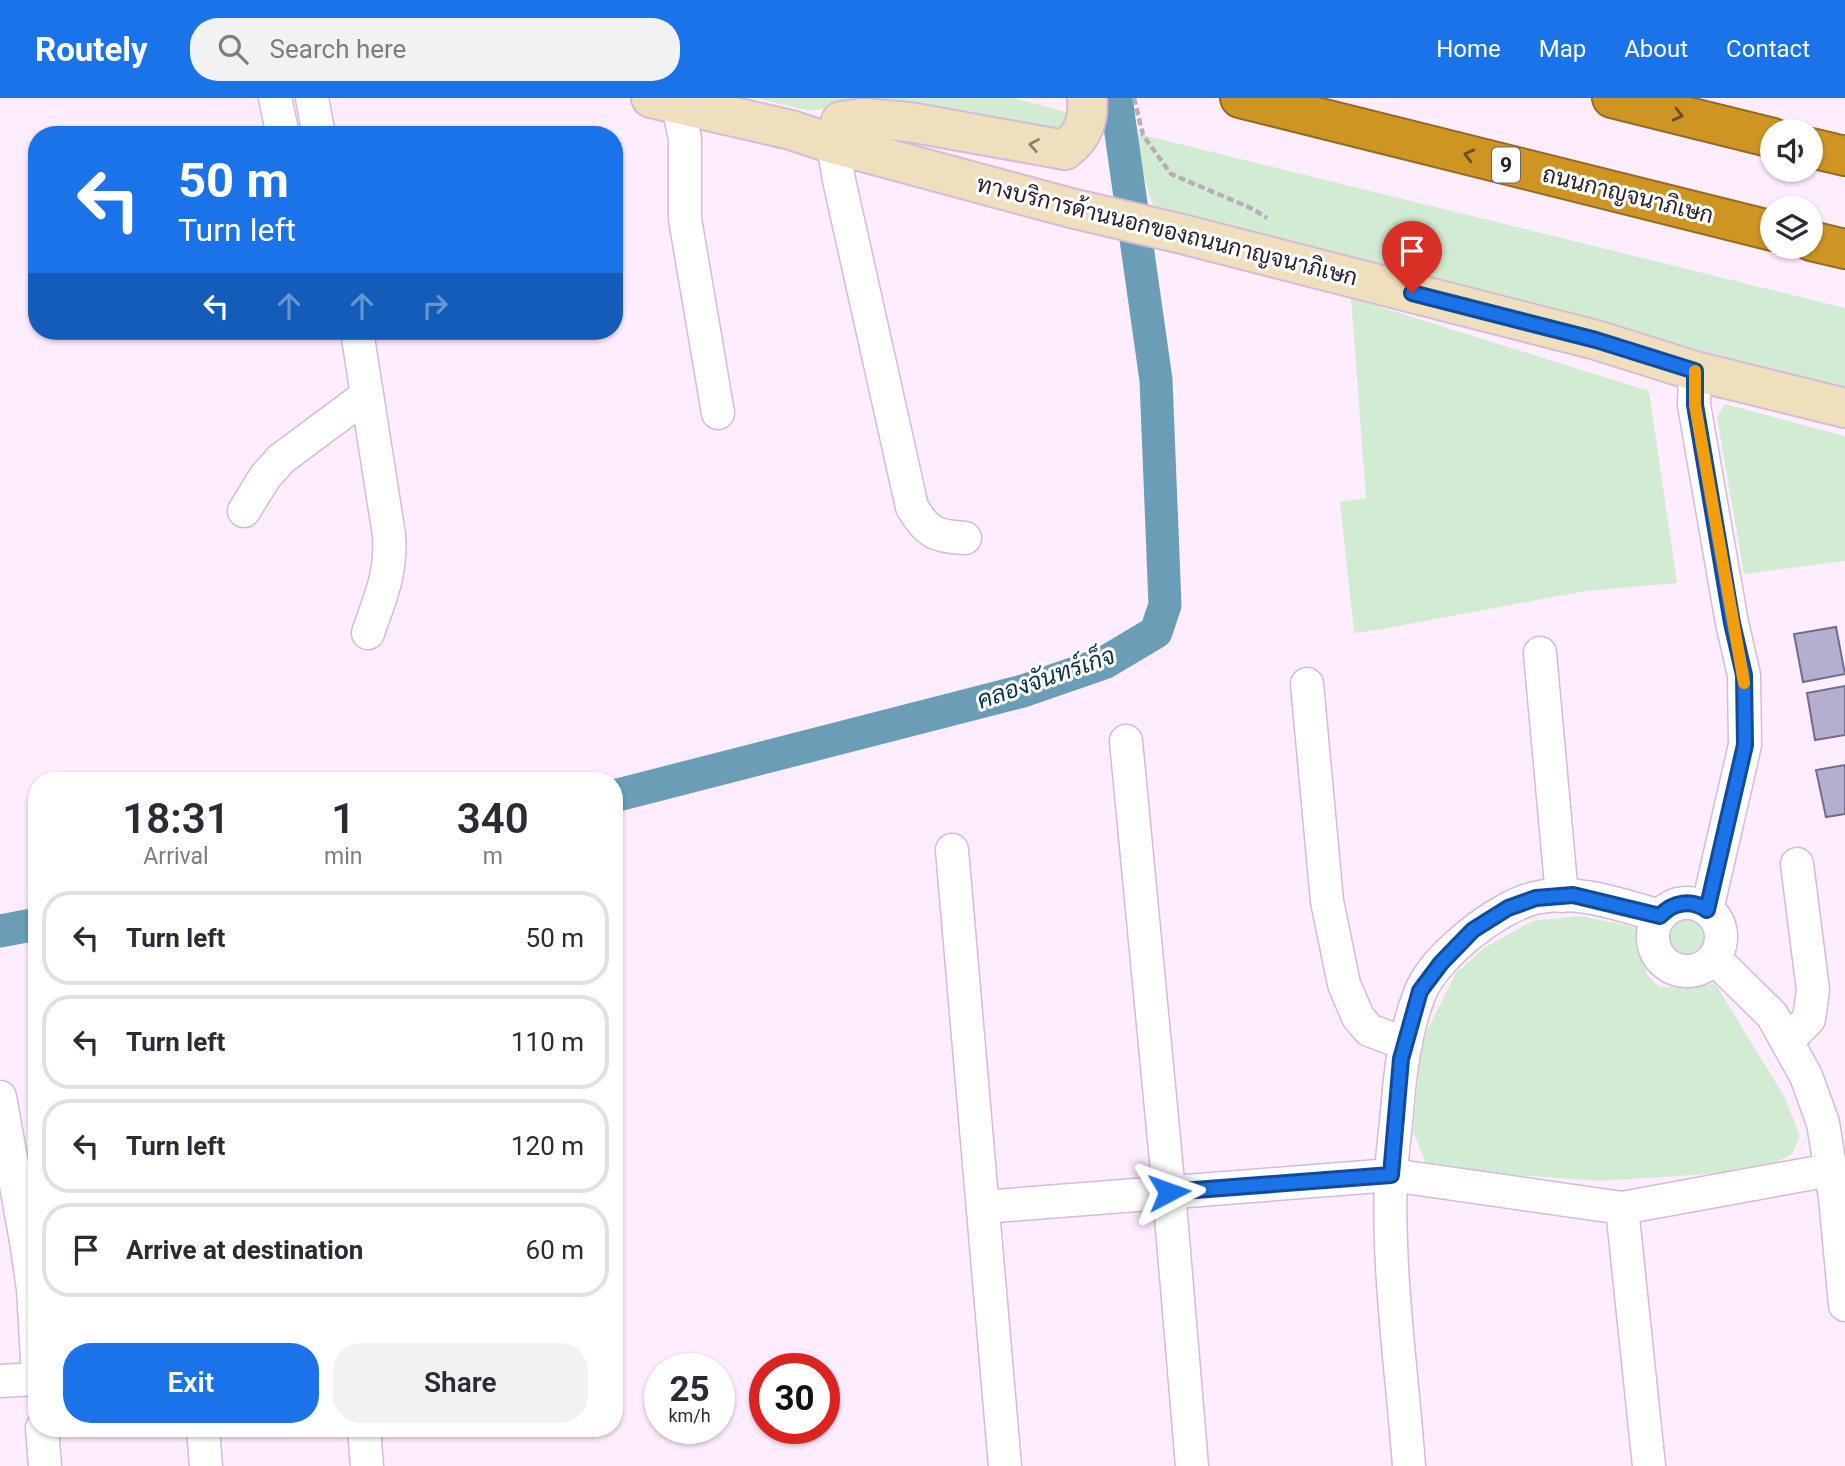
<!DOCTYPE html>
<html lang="en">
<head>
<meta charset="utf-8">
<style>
	body { margin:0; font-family:Roboto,Sarabun,sans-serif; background:#f2f2f3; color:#2b2b33; height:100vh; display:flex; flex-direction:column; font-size:26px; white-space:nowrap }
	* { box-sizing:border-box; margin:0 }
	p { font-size:23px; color:#7c7c81 }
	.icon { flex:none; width:38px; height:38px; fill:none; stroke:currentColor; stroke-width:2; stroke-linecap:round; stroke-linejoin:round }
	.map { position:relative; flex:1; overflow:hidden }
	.sheet { position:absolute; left:28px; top:674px; width:595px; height:665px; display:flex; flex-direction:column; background:#fff; border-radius:28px; box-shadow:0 2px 5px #0004 }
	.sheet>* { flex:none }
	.guide { position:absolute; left:28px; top:28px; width:595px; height:214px; border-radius:28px; box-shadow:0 2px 5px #0004; background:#1a73e8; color:#fff; overflow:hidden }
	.fabs { position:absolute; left:1760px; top:21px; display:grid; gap:14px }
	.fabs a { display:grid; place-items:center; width:63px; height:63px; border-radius:50%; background:#fff; box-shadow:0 2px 5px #0004; font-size:35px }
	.speed { position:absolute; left:644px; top:1255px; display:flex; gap:14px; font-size:35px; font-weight:700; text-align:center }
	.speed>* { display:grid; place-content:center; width:91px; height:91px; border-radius:50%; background:#fff; box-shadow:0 2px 5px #0004; line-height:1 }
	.speed small { font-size:18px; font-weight:400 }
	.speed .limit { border:10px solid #d22; background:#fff; color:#111 }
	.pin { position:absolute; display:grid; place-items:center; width:60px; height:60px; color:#fff; margin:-72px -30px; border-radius:50% 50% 50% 0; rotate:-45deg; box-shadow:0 0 7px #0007 }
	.pin .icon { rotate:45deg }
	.me { position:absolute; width:77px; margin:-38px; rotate:86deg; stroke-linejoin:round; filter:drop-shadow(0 0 5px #0008) }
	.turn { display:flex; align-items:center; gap:24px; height:147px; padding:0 35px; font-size:32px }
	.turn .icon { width:91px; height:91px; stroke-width:2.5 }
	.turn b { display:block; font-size:49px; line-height:60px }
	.lanes { display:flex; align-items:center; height:66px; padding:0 35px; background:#0003; justify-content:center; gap:35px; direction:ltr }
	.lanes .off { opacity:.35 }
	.eta { display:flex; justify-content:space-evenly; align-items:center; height:119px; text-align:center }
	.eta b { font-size:42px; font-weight:600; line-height:49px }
	.cta { display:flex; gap:14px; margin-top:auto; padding:14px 35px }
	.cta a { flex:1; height:80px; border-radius:28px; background:#1a73e8; color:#fff; font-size:28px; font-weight:600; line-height:80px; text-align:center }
	.cta a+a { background:#f2f2f3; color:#2b2b33 }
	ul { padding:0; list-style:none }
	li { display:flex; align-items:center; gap:21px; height:94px; margin:0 14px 10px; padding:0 21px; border:4px solid #e1e1e2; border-radius:28px }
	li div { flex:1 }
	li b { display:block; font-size:26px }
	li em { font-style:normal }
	header { display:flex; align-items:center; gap:42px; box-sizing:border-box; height:98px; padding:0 35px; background:#1a73e8; color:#fff }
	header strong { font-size:33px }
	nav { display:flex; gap:38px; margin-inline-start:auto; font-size:24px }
	.search { width:490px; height:63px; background:#f2f2f3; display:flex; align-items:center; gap:18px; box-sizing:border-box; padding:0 24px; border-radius:28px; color:#7c7c81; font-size:26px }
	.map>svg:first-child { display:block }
	.green { fill:#d2ecd3 }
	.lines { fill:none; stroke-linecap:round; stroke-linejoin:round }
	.canal { stroke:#6c9db7; stroke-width:33 }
	.building { fill:#b4afd0; stroke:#726d8c; stroke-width:2 }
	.minor-casing { stroke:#d5bbd7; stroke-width:35 }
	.secondary-casing { stroke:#d5bbd7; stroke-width:42 }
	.motorway-casing { stroke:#956c25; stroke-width:42 }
	.path { stroke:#bbacbb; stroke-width:4.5; stroke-dasharray:7 3.5; stroke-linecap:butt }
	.minor { stroke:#fff; stroke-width:32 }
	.secondary { stroke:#f0dfbd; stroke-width:38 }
	.motorway { stroke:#ce9522; stroke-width:38 }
	.oneway { stroke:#6c4f27 }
	.oneway2 { stroke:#8d8074 }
	.route-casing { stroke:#114b97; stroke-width:18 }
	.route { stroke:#1a73e8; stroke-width:12 }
	.slow { stroke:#f59e0b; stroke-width:12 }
	.labels { text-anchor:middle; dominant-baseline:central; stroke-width:6; stroke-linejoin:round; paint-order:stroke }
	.shield { fill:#fff; stroke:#6a636b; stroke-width:2 }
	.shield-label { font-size:21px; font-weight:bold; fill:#2a202b }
	.street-label { font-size:23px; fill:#2a202b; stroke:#fff }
	.water-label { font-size:24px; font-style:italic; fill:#083448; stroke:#fff }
</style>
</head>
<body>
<header>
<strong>Routely</strong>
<div class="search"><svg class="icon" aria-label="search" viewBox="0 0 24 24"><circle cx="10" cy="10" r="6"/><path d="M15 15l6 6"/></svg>Search here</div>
<nav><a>Home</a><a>Map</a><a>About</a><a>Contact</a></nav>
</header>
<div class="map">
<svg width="1845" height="1368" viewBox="0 0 1845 1368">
	<rect width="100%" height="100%" fill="#feedfe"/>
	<g class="green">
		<path d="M756,0H1014L1073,16L1058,43L853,5L810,13Z"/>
		<path d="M1131,34L1845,210V289L1522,207L1153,108Z"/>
		<path d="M1351,200L1649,293L1677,485L1585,493L1377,532L1354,535L1340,404L1366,400Z"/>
		<path d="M1725,306L1845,338V463L1744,476L1717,319Z"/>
		<circle cx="1685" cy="838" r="20"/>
		<path d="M1580,818L1640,830L1647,877L1659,889L1693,890L1715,885L1784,998L1800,1038L1792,1056L1767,1069L1709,1076L1600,1083L1445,1072L1425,1064L1413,1033L1422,942L1456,875L1484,850L1532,823Z"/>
	</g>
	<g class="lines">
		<g class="canal">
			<path d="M614,698L1023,593L1104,565L1156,534L1165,507L1156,282L1116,0"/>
			<path d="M0,833L37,826"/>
		</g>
	</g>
	<g class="building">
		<path d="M1836,529L1845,576L1803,584L1794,536Z"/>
		<path d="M1845,588V637L1815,642L1807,595Z"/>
		<path d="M1845,667V716L1826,719L1816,672Z"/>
	</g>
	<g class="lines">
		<defs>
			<g id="minor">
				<path d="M275,0L283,37"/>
				<path d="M312,0L319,37"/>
				<path d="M678,8L685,41V121L718,315"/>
				<path d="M833,46L839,82L912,409C927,435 935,438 965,440"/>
				<path d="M357,233L389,437C392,475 380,500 368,535"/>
				<path d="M1695,273L1694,307L1732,525L1744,577L1745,647L1707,812"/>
				<path d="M244,413L265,379L281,361L367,297"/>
				<path d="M1540,555L1562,798"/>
				<path d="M1307,586L1327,803L1344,886L1358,919L1369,932L1406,946"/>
				<path d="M1126,643L1169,1094L1192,1368"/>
				<path d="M952,752L1005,1368"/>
				<circle cx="1687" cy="839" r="34"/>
				<path d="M1714,860L1772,917L1806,978L1823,1025L1835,1099L1845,1207"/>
				<path d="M1787,944L1809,921L1813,892L1797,766"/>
				<path d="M0,999L26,1143L33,1191L37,1261"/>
				<path d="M983,1109L1391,1077L1622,1110L1830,1072"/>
				<path d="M1622,1110L1649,1368"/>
				<path d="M0,1283L37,1281"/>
				<path d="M42,1330L45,1368"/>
				<path d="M203,1330L206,1368"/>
				<path d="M364,1330L367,1368"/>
				<path d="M1409,1368C1402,1273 1387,1172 1391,1078C1392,1057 1395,1035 1397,1014C1400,974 1405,933 1420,895C1434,859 1497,809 1535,800C1576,790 1621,807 1660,818"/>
			</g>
			<g id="secondary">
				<path d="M651,0L791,32L833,46L1071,110L1182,136L1596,242L1695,273L1845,310"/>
				<path d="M833,46L841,23L863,20L909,24L1065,52C1083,38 1089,23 1087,0"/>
			</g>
			<g id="motorway">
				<path d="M1240,0L1773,133"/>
				<path d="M1612,0L1773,40"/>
				<path d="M1811,50L1845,58"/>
				<path d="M1811,143L1845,151"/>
			</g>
		</defs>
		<use href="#minor" class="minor-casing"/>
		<use href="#secondary" class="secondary-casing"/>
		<use href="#motorway" class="motorway-casing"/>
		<path class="path" d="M1134,0L1143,37L1171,76L1253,111L1267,120"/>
		<use href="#minor" class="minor"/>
		<use href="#secondary" class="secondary"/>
		<use href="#motorway" class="motorway"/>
	</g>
	<defs><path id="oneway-chevron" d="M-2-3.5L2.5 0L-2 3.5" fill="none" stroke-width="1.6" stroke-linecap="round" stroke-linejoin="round" transform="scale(1.75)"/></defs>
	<g class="oneway">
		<use href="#oneway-chevron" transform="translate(1678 17) rotate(14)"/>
		<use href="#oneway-chevron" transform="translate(1469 57) rotate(-166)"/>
	</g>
	<use class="oneway2" href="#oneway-chevron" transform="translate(1034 47) rotate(-170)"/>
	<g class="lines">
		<defs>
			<path id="route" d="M1169,1094L1391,1077L1401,961L1420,893L1441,865L1473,832L1508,810L1536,800L1573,797L1660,818C1673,804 1691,801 1707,812L1745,647L1744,577L1732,525L1695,307V273L1596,242L1412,195"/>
		</defs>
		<use href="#route" class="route-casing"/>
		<use href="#route" class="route"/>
		<path class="slow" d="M1695,273V307L1744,585"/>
	</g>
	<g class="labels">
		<rect class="shield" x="1492" y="49.5" width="28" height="35" rx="5"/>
		<g class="shield-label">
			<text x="1506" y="67">9</text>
		</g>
		<g class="street-label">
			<text transform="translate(1628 97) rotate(14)">ถนนกาญจนาภิเษก</text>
			<text transform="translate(1167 133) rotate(14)">ทางบริการด้านนอกของถนนกาญจนาภิเษก</text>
		</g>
		<g class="water-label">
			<text transform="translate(1046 580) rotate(-19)">คลองจันทร์เก็จ</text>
		</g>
	</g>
</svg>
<div class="fabs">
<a><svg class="icon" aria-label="sound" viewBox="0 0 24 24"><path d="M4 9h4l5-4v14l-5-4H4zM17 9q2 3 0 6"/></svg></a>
<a><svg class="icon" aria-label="layers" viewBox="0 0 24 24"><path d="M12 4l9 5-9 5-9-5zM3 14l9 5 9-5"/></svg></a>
</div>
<div class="speed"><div>25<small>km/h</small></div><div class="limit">30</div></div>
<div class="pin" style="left:1412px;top:195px;background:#d93025"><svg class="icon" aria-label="arrive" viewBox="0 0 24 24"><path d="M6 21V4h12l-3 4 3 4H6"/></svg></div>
<svg class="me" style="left:1169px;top:1094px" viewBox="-20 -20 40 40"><path d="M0-17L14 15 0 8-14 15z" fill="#1a73e8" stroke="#fff" stroke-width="4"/></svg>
<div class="guide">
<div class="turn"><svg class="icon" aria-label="left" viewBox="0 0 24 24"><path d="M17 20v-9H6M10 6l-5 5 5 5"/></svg><div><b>50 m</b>Turn left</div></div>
<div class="lanes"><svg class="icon" aria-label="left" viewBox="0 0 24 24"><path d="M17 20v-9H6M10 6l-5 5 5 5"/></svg><svg class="icon off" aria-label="ahead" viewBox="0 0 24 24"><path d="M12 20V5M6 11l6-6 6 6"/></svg><svg class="icon off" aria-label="ahead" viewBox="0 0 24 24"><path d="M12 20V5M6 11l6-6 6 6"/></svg><svg class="icon off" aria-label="right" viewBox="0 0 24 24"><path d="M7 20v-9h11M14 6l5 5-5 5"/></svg></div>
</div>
<section class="sheet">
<div class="eta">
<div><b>18:31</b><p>Arrival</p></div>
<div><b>1</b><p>min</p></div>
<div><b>340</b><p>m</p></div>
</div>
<ul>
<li><svg class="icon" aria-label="left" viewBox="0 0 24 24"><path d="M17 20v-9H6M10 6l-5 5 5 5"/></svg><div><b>Turn left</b></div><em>50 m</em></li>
<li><svg class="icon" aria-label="left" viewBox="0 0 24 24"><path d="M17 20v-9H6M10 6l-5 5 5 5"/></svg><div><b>Turn left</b></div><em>110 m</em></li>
<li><svg class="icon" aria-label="left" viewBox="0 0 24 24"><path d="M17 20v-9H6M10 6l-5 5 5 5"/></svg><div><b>Turn left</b></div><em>120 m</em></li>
<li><svg class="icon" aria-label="arrive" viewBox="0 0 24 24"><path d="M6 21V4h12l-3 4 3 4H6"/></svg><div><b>Arrive at destination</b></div><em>60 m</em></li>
</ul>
<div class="cta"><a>Exit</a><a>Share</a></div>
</section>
</div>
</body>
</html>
